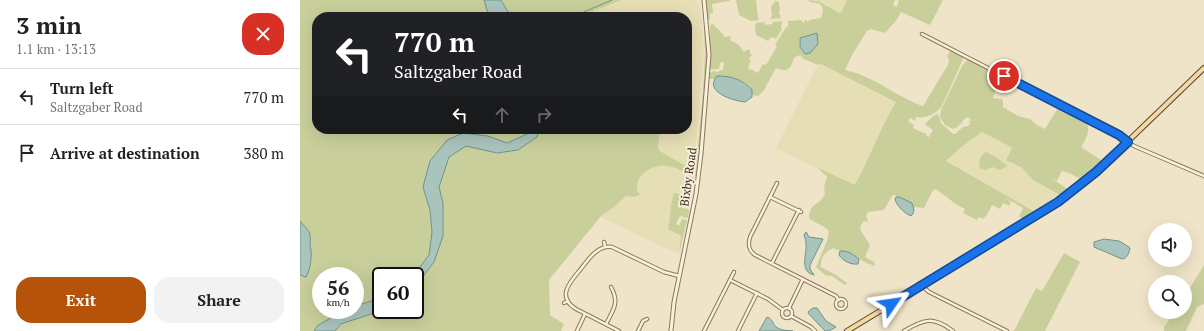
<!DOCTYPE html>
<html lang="en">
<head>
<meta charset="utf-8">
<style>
	body { margin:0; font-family:"PT Serif",serif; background:#f2f2f2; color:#222; height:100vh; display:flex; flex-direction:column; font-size:15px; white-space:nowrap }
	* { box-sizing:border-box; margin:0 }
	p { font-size:13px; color:#767676 }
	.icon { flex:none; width:22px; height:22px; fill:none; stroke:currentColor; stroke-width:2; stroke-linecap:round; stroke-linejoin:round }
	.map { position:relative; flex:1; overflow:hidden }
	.panel { display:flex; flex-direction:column; background:#fff; width:300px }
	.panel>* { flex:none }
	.guide { position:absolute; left:12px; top:12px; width:380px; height:122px; border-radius:16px; box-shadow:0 4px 16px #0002; background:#202124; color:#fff; overflow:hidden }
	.fabs { position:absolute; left:848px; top:223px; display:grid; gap:8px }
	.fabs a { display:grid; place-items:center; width:44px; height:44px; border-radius:50%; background:#fff; box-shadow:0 4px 16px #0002; font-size:20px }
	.speed { position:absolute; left:12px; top:267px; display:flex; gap:8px; font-size:20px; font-weight:700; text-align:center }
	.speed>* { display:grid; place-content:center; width:52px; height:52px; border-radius:50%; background:#fff; box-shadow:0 4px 16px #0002; line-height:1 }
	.speed small { font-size:10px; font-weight:400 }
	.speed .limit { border:2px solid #111; border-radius:6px; background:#fff; color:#111 }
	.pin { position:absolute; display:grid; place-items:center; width:34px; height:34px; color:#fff; margin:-17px; border:2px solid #fff; border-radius:50%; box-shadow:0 1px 4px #0007 }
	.me { position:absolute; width:44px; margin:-22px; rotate:58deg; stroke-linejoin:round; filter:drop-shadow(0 0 3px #0008) }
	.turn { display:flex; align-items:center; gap:14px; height:84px; padding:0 16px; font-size:18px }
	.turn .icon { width:52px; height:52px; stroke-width:2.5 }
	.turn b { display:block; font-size:28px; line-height:34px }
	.lanes { display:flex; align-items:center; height:38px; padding:0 16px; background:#0003; justify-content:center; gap:20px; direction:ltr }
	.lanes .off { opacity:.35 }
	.round { display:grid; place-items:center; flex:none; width:42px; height:42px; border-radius:16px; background:#f2f2f2 }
	.head { display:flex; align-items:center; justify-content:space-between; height:68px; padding:0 16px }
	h1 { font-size:24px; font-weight:600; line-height:30px }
	.button { display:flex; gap:8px; margin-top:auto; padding:8px 16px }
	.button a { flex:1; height:46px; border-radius:16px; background:#b45309; color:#fff; font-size:16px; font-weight:600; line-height:46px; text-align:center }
	.button a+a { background:#f2f2f2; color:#222 }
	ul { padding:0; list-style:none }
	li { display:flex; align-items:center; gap:12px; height:56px; padding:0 16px; border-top:1px solid #e0e0e0 }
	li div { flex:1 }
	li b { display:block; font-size:15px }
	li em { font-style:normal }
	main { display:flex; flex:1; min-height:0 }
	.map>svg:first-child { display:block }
	.farmland { fill:#e6deb5; fill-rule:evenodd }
	.green { fill:#c9cf9b; fill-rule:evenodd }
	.water { fill:#a9c4bc; stroke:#6f938a }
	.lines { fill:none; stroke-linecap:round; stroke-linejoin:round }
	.stream { stroke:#6f938a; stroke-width:1 }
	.minor-casing { stroke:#8d765c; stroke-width:4.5 }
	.tertiary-casing { stroke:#8d765c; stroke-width:5 }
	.primary-casing { stroke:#5b4430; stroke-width:6 }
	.minor { stroke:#faf1dc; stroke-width:2.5 }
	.tertiary { stroke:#faf1dc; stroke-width:3 }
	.primary { stroke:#f3d9a0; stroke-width:4 }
	.route-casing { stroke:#114b97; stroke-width:10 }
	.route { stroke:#1a73e8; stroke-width:7 }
	.labels { text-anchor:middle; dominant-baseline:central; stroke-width:4; stroke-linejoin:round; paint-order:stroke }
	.street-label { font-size:12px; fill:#3d2e20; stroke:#f7eed8 }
</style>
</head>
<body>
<main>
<section class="panel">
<div class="head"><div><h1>3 min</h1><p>1.1 km · 13:13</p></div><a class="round" style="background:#d93025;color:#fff"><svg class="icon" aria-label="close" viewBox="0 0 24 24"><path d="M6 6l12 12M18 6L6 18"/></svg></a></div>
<ul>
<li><svg class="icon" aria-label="left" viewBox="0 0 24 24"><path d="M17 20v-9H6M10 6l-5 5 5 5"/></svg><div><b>Turn left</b><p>Saltzgaber Road</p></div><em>770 m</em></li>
<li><svg class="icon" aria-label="arrive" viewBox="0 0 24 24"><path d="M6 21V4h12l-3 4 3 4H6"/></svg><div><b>Arrive at destination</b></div><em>380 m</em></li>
</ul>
<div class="button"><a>Exit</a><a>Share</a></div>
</section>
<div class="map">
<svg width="904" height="331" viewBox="0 0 904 331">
	<rect width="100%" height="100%" fill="#f0e4c8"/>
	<g class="farmland">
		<path d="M321,0H394L398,2L401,9L404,53L394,171L360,151L358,148L360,129H387V17H289L288,15L290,13Z"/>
		<path d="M515,0H547L539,13Z"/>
		<path d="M519,62L600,102L557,188L476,148Z"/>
		<path d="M682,132L711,147L712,148L708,155L710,163L725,170L733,180L746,188L760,195L762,194L735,212L646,161L660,148ZM696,157L708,166L700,170L692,167L679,164L680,158Z"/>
		<path d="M366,165L394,175L390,194L387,195L377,192L371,207V212L372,213L368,229L382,238L378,254L300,217L326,196L334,197L340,195L337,189V182L341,174L349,169L360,166Z"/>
	</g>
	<g class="green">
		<path d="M0,0H184L189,17H17V129H228L227,134L207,143L188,136L163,133L123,187L130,210L132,232L129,255L113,276H81V298L55,306V276H21V310H44L17,326L14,331H0Z"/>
		<path d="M201,0H321L290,13L289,17H211Z"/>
		<path d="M405,0H430L429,1L412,4L413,13H410V19L409,20L407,18Z"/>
		<path d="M436,0H456L458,18L459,20L451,21L439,15Z"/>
		<path d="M508,0L518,1L539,13L541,12L547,0H595L593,5L597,7L599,0H643L630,25L601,12L596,21L585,33L571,29L567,31L552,55L545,70C566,74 584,87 603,97C609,100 616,104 623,106L648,65L649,59L647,56L651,50L664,57L642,106C636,114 626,119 616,117L615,121L610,118L608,121L614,125L613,128L619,131L627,134L626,136L629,137L633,130L625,124L632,117L638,113L637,115L639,116L641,123L653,134H655L663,127L668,126L670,124L669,122L671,120L668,117C662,120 660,127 653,129L645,125L640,117L641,110L662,66L668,59L698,74V83L693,98L702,99L703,101V107L718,116L730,119L737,125L745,129L759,106C780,119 799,119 781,147L804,162L785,178L778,176L782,178L781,179L769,173L762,171L757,181L750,178L765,187L769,191L725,221L719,216L723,208L704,197L711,202L709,206L703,203L700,209L692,205L687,215L683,219L679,217L677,220L663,213L665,209L657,205L636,189L633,190L624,208L613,207L612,203L594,195L592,196L584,210L568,212L566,216L568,222L564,221L560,226L561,231L570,245L565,257L574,262L575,266C564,263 558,257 548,253C543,250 538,251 533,248C525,252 520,258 521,267L536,275L547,283L546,285H545L532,276L525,275L516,267L527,241L529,231C523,224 515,224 509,218C510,201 520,206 525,194L524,186L527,177L518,168L555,185C570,158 580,128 596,102L519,63L518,65L503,59L500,55L494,58C491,69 487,73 476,68L464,90L458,96L452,95C452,79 430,77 418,76L415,79H408C409,72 412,70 419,72L420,70H423L424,63L422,62L420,63L419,69H411L410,68V25L413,24L423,34L424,37L430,36L431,41L438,44L444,52L449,49L450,51V53L452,55L448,59L451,60L448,68L458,73L463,64L466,65L477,46L475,45L486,27H488V21L501,20L504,23L505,21L504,20H507V22L509,21V20L521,18C523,12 524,9 520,4L510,2ZM517,33C516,46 517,49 505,54L500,47L499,39ZM682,132L711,147L712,148L706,160L722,168L733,180L760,195L735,212L646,161L660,148Z"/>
		<path d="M475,1L479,2L480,11L478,13L480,14V17L482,18L470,19L472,16L471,7Z"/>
		<path d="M482,21L481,27L482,29L476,39L471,37L468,41L456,35L455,27L456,23L464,22L465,26V22L466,25L472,24L473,22Z"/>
		<path d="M404,29H406L407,57L405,91H403L405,53Z"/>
		<path d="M403,93L404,95L400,154L397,177L395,176Z"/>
		<path d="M240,129H360L358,148L360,151L394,171L390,208L383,206L382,208L389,209L388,218L380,216L376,224L379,226L382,219L387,220L379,255L381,236L368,229C371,216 370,205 374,193L387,195L390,194L393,176C385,173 376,167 367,166C351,163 329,179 340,195L334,197L326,196L314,207L301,216L249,280L250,315L264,324L261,331H35L41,325L83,310H115V287L134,262L143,203L139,187L149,157L166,146L197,153L237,137Z"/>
		<path d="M686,152L696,157L708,166L700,170L692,167L686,170L681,169C677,164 680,155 686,152Z"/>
		<path d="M764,253L780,262L745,331H714L736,288L742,291Z"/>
		<path d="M904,265V304L897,307L886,331H864V327L875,312H885V296Z"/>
	</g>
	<g class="water">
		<path d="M184,0H201L211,17H189Z"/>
		<path d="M517,33L518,44L510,53L505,54L500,47V38Z"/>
		<path d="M417,76C430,76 443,79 452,90V97L445,102C434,101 403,92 417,76Z"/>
		<path d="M228,129H240L237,137L218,150L197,153L166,146L149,157L139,187L143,203V236L134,262L115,287V276H113L129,255L132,232L130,210L123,187L130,161L147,140L163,133L188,136L207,143L227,134Z"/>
		<path d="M596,197H599L612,203C614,207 615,213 611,216C605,214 596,205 595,199Z"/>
		<path d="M0,221C10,233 11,231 10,246C13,253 10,271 6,277L0,275Z"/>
		<path d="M506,232L509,237L523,239L510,265V269L514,275C499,271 507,255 506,244C506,241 505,238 504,235Z"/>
		<path d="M804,239L819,241L829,247L830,248C829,253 827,259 822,259L794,247V242Z"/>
		<path d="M540,251C547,250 554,255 559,259L558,264C551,265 543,261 539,255Z"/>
		<path d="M81,298V310H83L41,324L35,331H14L17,326L44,310H55V306Z"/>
		<path d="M513,308H517L526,321L536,327L529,331H525L508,313L509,311Z"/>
		<path d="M467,317C472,318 472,323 476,327C482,331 487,330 493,331H459Z"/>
	</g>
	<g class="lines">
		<path class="stream" d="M272,17L312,0"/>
		<defs>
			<g id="minor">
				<path d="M622,34L820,136L834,146L904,176"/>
				<path d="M477,183L450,237C448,244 448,250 455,255L536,296L539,300"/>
				<path d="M470,197L501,212"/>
				<path d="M304,242L305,246"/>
				<path d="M472,263L499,210"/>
				<path d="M430,280L468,299L483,310"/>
				<path d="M622,286L629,292L707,331"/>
				<circle cx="541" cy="304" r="5"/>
				<path d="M264,303L268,301"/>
				<circle cx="487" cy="313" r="5"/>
				<path d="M489,308L503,279"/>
				<path d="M491,316L511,327L515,331"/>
				<path d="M306,324C313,310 320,303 311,287"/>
				<path d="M277,331L285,314"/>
				<path d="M319,331L276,309C256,297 270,282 280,270C288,260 297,245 312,247L364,272L379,276"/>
				<path d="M338,331L343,321L347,319"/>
				<path d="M404,331L434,272"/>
				<path d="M438,331L457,293"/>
				<path d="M604,331C624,319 633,316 653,331"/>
			</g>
			<path id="tertiary" d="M371,331L374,302L396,194L401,154L409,55L404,0"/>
			<path id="primary" d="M547,331L727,222L772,191L796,172L904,68"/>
		</defs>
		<use href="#minor" class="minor-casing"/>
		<use href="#tertiary" class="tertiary-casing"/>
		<use href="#primary" class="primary-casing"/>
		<use href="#minor" class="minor"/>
		<use href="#tertiary" class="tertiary"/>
		<use href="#primary" class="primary"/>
	</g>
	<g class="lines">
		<defs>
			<path id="route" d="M591,304L758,202L796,172L828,142L819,135L704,76"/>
		</defs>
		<use href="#route" class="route-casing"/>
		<use href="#route" class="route"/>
	</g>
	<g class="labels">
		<g class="street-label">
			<text transform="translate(388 177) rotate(-82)">Bixby Road</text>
		</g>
	</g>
</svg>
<div class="fabs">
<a><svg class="icon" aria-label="sound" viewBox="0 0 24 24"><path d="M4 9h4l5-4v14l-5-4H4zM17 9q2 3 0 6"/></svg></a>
<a><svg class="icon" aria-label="search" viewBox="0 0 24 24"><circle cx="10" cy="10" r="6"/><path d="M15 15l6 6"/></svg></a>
</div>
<div class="speed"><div>56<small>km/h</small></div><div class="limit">60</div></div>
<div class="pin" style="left:704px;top:76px;background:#d93025"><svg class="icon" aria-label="arrive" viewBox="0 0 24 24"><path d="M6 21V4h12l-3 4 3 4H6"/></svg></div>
<svg class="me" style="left:591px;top:304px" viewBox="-20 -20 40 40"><path d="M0-17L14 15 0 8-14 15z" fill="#1a73e8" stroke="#fff" stroke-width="4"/></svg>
<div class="guide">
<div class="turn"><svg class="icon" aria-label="left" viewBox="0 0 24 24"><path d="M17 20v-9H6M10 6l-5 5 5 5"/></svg><div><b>770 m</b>Saltzgaber Road</div></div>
<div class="lanes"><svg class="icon" aria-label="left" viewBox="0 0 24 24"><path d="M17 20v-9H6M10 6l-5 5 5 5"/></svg><svg class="icon off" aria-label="ahead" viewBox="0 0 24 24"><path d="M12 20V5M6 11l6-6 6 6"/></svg><svg class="icon off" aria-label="right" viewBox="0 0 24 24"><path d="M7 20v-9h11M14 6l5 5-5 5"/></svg></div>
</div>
</div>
</main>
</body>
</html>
